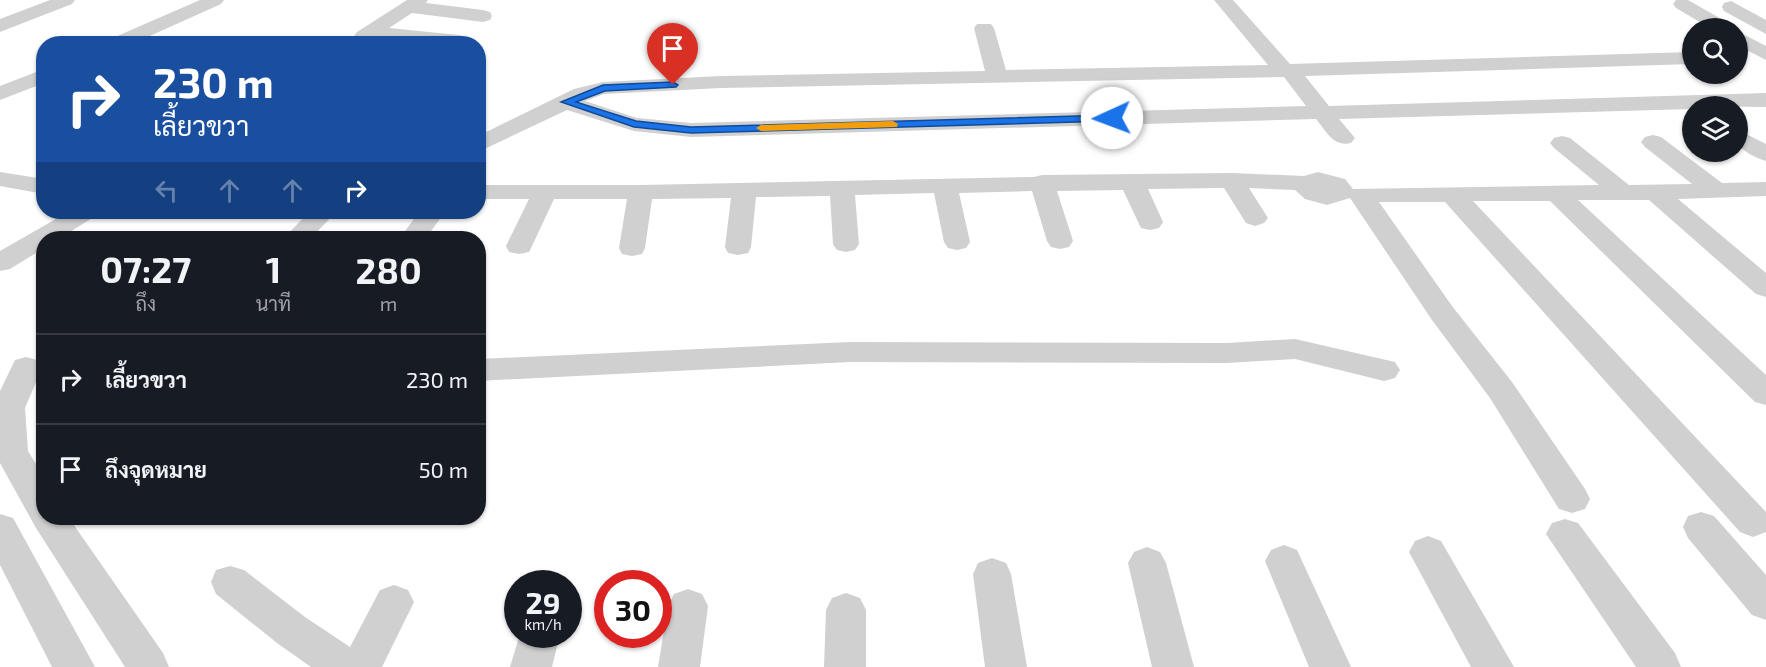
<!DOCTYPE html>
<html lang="th">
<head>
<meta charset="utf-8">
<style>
	body { margin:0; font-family:"Exo 2",Sarabun,sans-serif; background:#242831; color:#f1f3f6; height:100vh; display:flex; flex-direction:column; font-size:22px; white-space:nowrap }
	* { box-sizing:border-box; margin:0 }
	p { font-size:20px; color:#9ea1a6 }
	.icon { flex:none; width:33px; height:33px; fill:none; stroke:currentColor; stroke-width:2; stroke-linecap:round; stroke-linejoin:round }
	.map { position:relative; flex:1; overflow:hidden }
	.drawer { position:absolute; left:36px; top:231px; width:450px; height:294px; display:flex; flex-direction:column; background:#171b24; border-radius:24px; box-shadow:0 2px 4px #0004 }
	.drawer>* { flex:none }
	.banner { position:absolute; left:36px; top:36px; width:450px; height:183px; border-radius:24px; box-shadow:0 2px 4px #0004; background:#1a4fa0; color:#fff; overflow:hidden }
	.buttons { position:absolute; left:1682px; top:18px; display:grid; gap:12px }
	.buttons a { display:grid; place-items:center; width:66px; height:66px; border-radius:50%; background:#171b24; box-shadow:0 2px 4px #0004; font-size:30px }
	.speed { position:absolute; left:504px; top:570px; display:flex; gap:12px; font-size:30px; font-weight:700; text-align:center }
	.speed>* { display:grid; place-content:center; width:78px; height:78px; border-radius:50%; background:#171b24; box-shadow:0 2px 4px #0004; line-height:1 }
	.speed small { font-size:15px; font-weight:400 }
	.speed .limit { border:9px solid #d22; background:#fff; color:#111 }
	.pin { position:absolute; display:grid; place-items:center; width:51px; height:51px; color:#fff; margin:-62px -26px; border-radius:50% 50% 50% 0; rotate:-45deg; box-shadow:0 0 6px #0007 }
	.pin .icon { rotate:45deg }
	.me { position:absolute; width:66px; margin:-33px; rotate:268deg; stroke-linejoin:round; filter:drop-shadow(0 0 4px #0008) }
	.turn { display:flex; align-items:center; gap:21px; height:126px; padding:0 18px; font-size:27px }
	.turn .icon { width:78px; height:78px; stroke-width:2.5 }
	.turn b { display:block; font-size:42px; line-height:51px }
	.lanes { display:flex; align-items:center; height:57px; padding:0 18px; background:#0003; justify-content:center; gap:30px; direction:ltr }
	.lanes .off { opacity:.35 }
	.eta { display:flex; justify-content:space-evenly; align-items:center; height:102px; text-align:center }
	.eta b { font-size:36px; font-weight:700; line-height:42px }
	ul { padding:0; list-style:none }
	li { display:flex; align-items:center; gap:18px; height:90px; padding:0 18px; border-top:2px solid #363941 }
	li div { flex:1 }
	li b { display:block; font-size:22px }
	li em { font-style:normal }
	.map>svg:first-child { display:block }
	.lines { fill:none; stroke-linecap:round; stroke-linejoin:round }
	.minor { fill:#d0d0d0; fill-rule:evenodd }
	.route { fill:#1a73e8; stroke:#114b97; stroke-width:1.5 }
	.slow { fill:#f59e0b }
</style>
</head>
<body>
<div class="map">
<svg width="1766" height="667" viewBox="0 0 1766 667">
	<rect width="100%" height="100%" fill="#fff"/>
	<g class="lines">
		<g class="minor">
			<path d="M50,0H75L72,4L0,32V19Z"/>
			<path d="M200,0H224L221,4L132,44H105L108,40Z"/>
			<path d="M407,0H428L426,3L483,10L490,12L492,16L490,20L483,22L412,13L389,28L459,35L466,37L469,41L467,44H426L374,38L364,42L357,40L354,36L357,32Z"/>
			<path d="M1214,0H1233L1290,64L1692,52V64L1305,76L1329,106L1766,93V107L1692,106V109L1339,119L1355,138L1351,143C1333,147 1327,132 1316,119L691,137L634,131L567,110L478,152V136L574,89L603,82L721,76L985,71L974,28L977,24H991L994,28L1006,70L1268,65ZM1284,77L1306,106L691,123L637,118L585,101L604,94L721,88Z"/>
			<path d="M1676,0H1688L1730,24L1733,28H1710L1676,8L1673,4Z"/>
			<path d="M1731,1L1766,20V34L1724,11L1722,7L1724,3Z"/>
			<path d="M1737,31L1766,46V60L1737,45Z"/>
			<path d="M44,69V83L0,100V86Z"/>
			<path d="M1653,135L1661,137L1722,183L1766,182V196L1678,199L1766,273V297L1756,294L1649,200H1578L1766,375V405L1755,402L1550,201H1473L1766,512V532L1753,537L1740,532L1445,202H1379L1452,306L1512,382L1585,489L1590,499L1585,509L1572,513L1559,509L1490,398L1432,320L1350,198L1327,205L1305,199L1295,190L1249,188L1268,218L1264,223L1255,226L1246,223L1224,188L1148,189L1163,222L1159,228L1150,230L1141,228L1123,190L1057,191L1073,241L1069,247L1060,249L1051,247L1047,241L1032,191L959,193L970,242L966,248L957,250L948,248L944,242L934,193L855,195L859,244L855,250L846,252L837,250L833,244L830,196L756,197L751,247L748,253L738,255L728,253L725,247L731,198L652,199L645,248L642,254L632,256L622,254L619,248L627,199H554L532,246L529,252L519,254L509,252L506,246L529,199H478V185H641L1034,177L1042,175L1232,173L1304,176L1318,172L1345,179L1353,189L1599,185L1554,148L1550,143L1554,138L1562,136L1570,138L1629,185L1692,184L1645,147L1641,142L1645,137Z"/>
			<path d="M1748,135L1766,144V161C1756,158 1743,152 1737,143L1740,137Z"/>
			<path d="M0,172L44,179V194L0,186Z"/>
			<path d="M68,212H98L94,217L60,238H44V248L10,269L0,271V251Z"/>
			<path d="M309,212H336L311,238H284Z"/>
			<path d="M419,212H445L426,238H400Z"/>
			<path d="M1295,339L1395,362L1400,370L1395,378L1384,381L1295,359L1227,363L850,362L478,381V359L850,342L1227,343Z"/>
			<path d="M26,357L37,360L42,368L25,408L28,451L44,477V518H69L163,653L169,667H125L36,528L0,463V391L15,360Z"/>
			<path d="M1701,512L1714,516L1766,575V620L1752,615L1688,538L1683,527L1688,516Z"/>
			<path d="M0,514L13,518L95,667H52L0,565Z"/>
			<path d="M1565,519L1578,523L1675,653L1681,667H1636L1546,534L1552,523Z"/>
			<path d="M1428,536L1441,541L1514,667H1471L1409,552L1415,541Z"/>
			<path d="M1284,545L1297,550L1351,667H1309L1265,561L1271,550Z"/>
			<path d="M1147,547L1160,552L1166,563L1194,667H1152L1128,563L1134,552Z"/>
			<path d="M992,558L1006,563L1011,574L1027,667H985L973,574L978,563Z"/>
			<path d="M230,566L244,570L305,617L350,647L380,590L394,585L408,590L414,602L382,667H311L277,643L216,594L211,582L216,570Z"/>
			<path d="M688,589L702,594L708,606L700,667H658L668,606L674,594Z"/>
			<path d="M846,593L860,598L866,610V667H824L826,610L832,598Z"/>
			<path d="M520,634H560L552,667H510Z"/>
		</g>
	</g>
	<path class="route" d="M673,82L678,85L676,87L605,91L576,102L636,121L691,127L1112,115L1117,118L1112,121L691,133L634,127L561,102L603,85Z"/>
	<path class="slow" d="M893,121L898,124L897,127L761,131L756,128L761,125Z"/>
</svg>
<div class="buttons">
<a><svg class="icon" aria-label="search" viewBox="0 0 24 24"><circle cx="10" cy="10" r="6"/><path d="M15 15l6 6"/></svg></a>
<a><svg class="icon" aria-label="layers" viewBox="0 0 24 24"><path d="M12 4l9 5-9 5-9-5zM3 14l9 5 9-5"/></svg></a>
</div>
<div class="speed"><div>29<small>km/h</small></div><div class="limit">30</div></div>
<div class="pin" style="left:673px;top:85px;background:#d93025"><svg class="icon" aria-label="arrive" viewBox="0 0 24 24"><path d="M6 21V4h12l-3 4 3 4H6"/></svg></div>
<svg class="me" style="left:1112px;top:118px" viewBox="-20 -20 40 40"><circle r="19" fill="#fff"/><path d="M0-13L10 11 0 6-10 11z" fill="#1a73e8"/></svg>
<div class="banner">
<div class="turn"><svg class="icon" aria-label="right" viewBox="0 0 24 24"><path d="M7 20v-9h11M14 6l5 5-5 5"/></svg><div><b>230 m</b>เลี้ยวขวา</div></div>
<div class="lanes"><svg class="icon off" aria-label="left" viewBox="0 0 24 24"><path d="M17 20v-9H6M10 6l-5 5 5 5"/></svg><svg class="icon off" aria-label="ahead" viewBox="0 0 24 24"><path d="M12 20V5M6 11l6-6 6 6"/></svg><svg class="icon off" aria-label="ahead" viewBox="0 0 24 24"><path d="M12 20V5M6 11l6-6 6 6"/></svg><svg class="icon" aria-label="right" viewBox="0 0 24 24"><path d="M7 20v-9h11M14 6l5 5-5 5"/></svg></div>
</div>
<section class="drawer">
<div class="eta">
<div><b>07:27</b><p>ถึง</p></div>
<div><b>1</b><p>นาที</p></div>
<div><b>280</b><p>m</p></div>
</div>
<ul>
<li><svg class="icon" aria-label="right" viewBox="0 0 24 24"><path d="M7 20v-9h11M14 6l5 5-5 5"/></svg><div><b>เลี้ยวขวา</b></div><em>230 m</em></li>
<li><svg class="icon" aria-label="arrive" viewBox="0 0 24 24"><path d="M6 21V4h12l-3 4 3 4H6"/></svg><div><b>ถึงจุดหมาย</b></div><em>50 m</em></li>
</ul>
</section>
</div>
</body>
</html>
